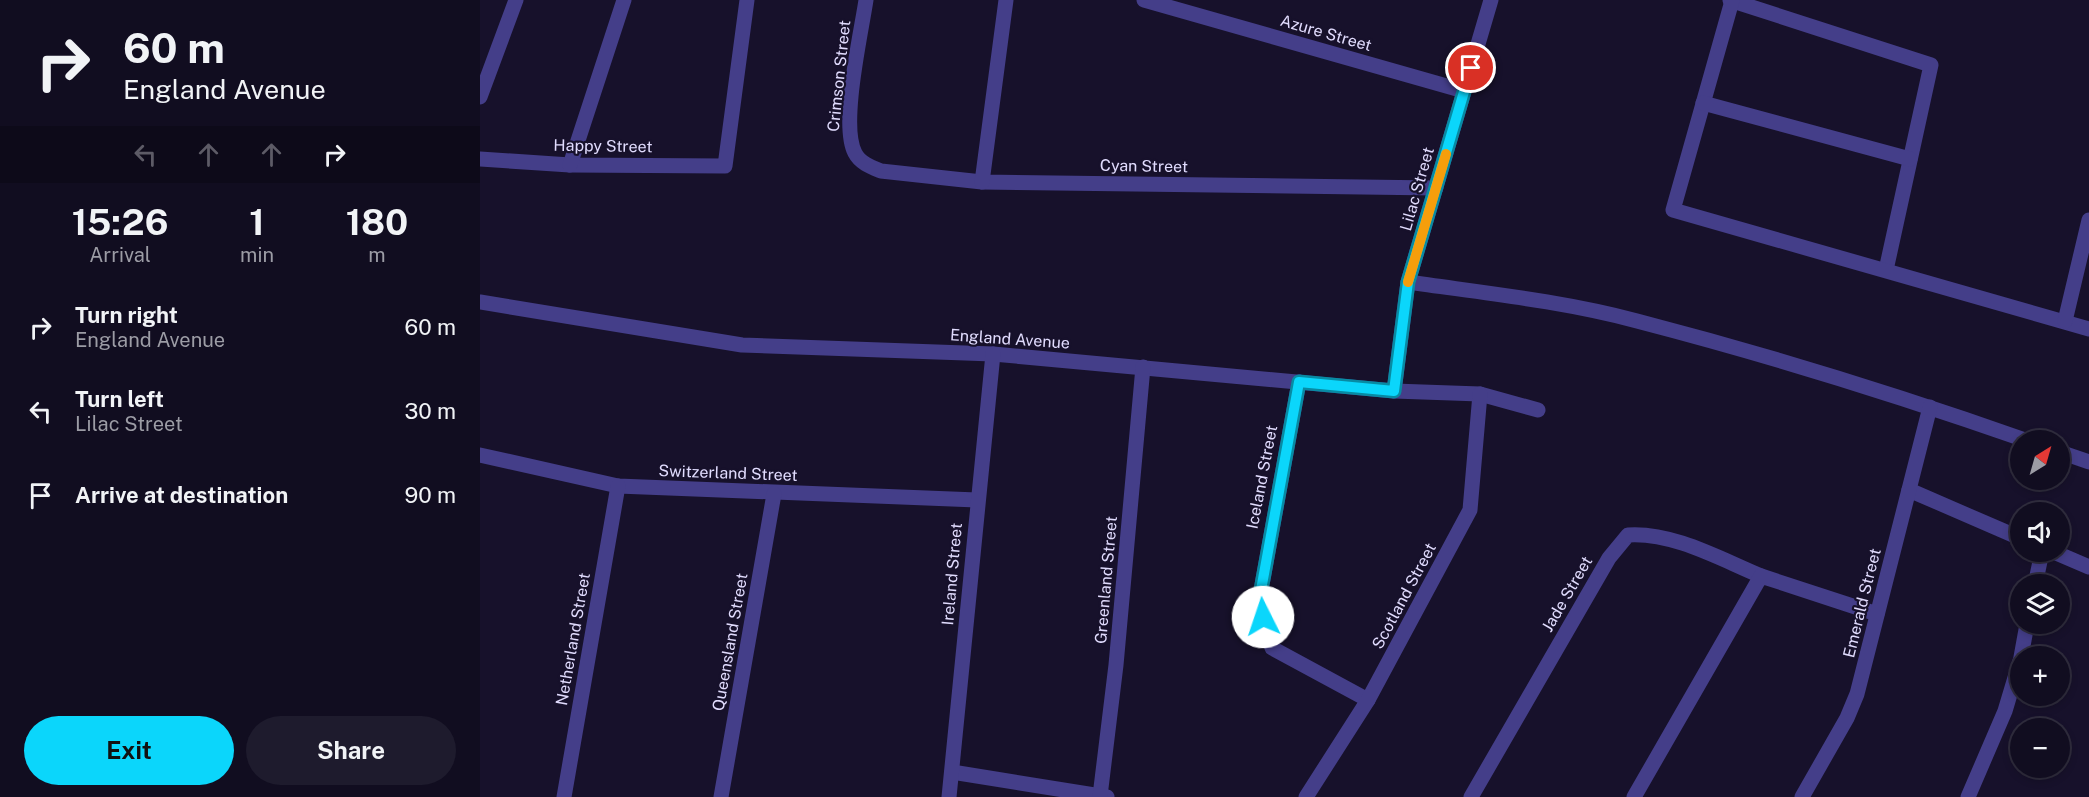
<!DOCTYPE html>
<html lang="en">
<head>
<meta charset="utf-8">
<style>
	body { margin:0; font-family:"Public Sans",sans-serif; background:#1e1b2d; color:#f1f3f6; height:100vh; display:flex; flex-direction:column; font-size:22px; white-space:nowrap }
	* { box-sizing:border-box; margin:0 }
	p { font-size:20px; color:#9c9ca5 }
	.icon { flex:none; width:33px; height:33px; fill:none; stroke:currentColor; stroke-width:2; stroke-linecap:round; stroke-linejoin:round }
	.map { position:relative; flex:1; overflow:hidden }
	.panel { display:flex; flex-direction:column; background:#110d20; width:480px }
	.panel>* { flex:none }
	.banner { background:#110d20; color:#f1f3f6; overflow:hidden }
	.needle { width:39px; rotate:37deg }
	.tools { position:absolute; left:1530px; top:430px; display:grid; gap:12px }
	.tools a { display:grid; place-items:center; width:60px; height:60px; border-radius:50%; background:#110d20; box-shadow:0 3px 9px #0003,0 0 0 2px #302d3e; font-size:30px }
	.pin { position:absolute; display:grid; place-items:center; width:51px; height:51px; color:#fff; margin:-26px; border:3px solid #fff; border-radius:50%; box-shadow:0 2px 6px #0007 }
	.me { position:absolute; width:66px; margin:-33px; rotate:356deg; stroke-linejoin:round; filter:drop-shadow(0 0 4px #0008) }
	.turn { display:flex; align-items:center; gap:21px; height:126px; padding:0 24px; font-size:27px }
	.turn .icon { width:78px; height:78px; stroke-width:2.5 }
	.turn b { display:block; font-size:42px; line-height:51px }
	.lanes { display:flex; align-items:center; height:57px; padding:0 24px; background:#0003; justify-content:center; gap:30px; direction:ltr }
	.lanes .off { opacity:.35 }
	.eta { display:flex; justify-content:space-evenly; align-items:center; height:102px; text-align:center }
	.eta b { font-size:36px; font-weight:700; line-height:42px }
	.action { display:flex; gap:12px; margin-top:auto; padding:12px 24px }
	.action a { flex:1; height:69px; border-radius:36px; background:#0bd6fb; color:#111; font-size:24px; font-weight:700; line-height:69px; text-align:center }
	.action a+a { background:#1e1b2d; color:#f1f3f6 }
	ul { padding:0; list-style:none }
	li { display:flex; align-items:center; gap:18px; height:84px; padding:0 24px }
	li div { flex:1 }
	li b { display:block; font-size:22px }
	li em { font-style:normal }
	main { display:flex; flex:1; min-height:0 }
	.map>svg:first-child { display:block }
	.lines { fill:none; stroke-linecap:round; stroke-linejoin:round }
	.street { stroke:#443e89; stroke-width:15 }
	.route-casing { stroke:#078ba3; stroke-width:15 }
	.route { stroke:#0bd6fb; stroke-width:10 }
	.slow { stroke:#f59e0b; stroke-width:10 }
	.labels { text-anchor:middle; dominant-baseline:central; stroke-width:4.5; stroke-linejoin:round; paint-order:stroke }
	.street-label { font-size:16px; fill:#e1dcfe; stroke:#17112b }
</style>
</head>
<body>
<main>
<section class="panel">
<div class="banner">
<div class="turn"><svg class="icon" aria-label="right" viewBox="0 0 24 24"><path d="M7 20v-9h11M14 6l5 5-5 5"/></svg><div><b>60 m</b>England Avenue</div></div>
<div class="lanes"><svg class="icon off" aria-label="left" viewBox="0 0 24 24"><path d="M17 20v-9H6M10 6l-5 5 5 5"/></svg><svg class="icon off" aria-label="ahead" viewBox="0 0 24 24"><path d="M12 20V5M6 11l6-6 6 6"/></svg><svg class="icon off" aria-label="ahead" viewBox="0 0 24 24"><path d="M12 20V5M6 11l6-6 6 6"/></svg><svg class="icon" aria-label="right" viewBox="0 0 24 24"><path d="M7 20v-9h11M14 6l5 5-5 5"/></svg></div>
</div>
<div class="eta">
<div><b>15:26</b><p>Arrival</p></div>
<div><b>1</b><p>min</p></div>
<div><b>180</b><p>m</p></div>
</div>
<ul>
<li><svg class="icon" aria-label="right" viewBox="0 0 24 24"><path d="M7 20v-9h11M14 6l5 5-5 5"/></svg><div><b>Turn right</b><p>England Avenue</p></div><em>60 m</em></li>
<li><svg class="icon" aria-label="left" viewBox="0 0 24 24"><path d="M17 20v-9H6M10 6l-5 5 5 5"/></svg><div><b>Turn left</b><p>Lilac Street</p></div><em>30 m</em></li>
<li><svg class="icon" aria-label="arrive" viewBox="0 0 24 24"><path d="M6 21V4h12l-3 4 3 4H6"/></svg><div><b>Arrive at destination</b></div><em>90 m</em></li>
</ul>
<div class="action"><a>Exit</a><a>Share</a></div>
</section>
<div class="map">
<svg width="1609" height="797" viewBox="0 0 1609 797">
	<rect width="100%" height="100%" fill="#17112b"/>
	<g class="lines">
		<g class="street">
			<path d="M386,0C381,34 360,125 375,153C380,163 391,167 401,171L502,182L956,188"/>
			<path d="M664,0L984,91"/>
			<path d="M1250,0L1451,65L1406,270"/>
			<path d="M1252,1L1193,210L1609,329"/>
			<path d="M0,97L36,0"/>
			<path d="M1223,103L1430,159"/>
			<path d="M0,159L90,165L245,166L267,0"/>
			<path d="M90,165L144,0"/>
			<path d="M502,182L526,0"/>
			<path d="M928,282C1004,293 1082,301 1157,321C1288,355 1420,396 1548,441"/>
			<path d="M0,302L262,345L513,354L914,391L1000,394L1058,410"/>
			<path d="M1585,321L1609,220"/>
			<path d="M819,382L779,601L792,648L888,700"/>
			<path d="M914,391L928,282L1011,0"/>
			<path d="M1580,452L1609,462"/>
			<path d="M0,455L138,486L497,500"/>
			<path d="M1429,490L1540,538"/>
			<path d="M1574,552L1609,567"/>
			<path d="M1555,585L1562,552"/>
			<path d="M1541,657L1547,624"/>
			<path d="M472,772L627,797"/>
			<path d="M620,796L636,665L663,367"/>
			<path d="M84,797L138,486"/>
			<path d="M241,797L294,494"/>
			<path d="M469,797L513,354"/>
			<path d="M826,797L888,700L990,510L1000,394"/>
			<path d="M991,797L1129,558L1148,535C1193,532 1240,559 1281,576"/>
			<path d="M1154,797L1281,576L1397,614"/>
			<path d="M1322,797L1367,718L1377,694L1450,407"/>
			<path d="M1488,797L1525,711L1540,661"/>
		</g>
	</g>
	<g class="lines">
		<defs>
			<path id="route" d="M783,617L779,601L819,382L914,391L928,282L991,68"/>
		</defs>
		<use href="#route" class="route-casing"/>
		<use href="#route" class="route"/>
		<path class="slow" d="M928,282L966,154"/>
	</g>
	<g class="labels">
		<g class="street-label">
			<text transform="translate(846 33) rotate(16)">Azure Street</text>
			<text transform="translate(359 76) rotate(-84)">Crimson Street</text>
			<text transform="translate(123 146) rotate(1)">Happy Street</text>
			<text transform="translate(664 166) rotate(1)">Cyan Street</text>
			<text transform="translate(937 189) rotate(-74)">Lilac Street</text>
			<text transform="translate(530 339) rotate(4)">England Avenue</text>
			<text transform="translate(248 473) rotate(2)">Switzerland Street</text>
			<text transform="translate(782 477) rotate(-79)">Iceland Street</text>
			<text transform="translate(472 574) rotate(-85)">Ireland Street</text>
			<text transform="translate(626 580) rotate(-85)">Greenland Street</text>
			<text transform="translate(1087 594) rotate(-60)">Jade Street</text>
			<text transform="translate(924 596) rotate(-62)">Scotland Street</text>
			<text transform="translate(1382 603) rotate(-76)">Emerald Street</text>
			<text transform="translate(93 639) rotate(-80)">Netherland Street</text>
			<text transform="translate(250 642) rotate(-80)">Queensland Street</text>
		</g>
	</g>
</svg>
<div class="tools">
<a><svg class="needle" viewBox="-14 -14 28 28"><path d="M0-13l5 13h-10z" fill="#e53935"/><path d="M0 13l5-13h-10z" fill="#9c9ca5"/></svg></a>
<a><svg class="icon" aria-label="sound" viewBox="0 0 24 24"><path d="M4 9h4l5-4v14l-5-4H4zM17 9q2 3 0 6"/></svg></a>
<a><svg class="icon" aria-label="layers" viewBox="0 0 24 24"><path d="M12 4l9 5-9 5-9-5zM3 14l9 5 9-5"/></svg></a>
<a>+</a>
<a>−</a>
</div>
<div class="pin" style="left:991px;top:68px;background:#d93025"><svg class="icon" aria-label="arrive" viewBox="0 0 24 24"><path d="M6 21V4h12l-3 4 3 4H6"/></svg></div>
<svg class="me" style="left:783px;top:617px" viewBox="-20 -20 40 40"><circle r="19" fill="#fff"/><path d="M0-13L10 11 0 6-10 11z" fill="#0bd6fb"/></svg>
</div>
</main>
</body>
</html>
